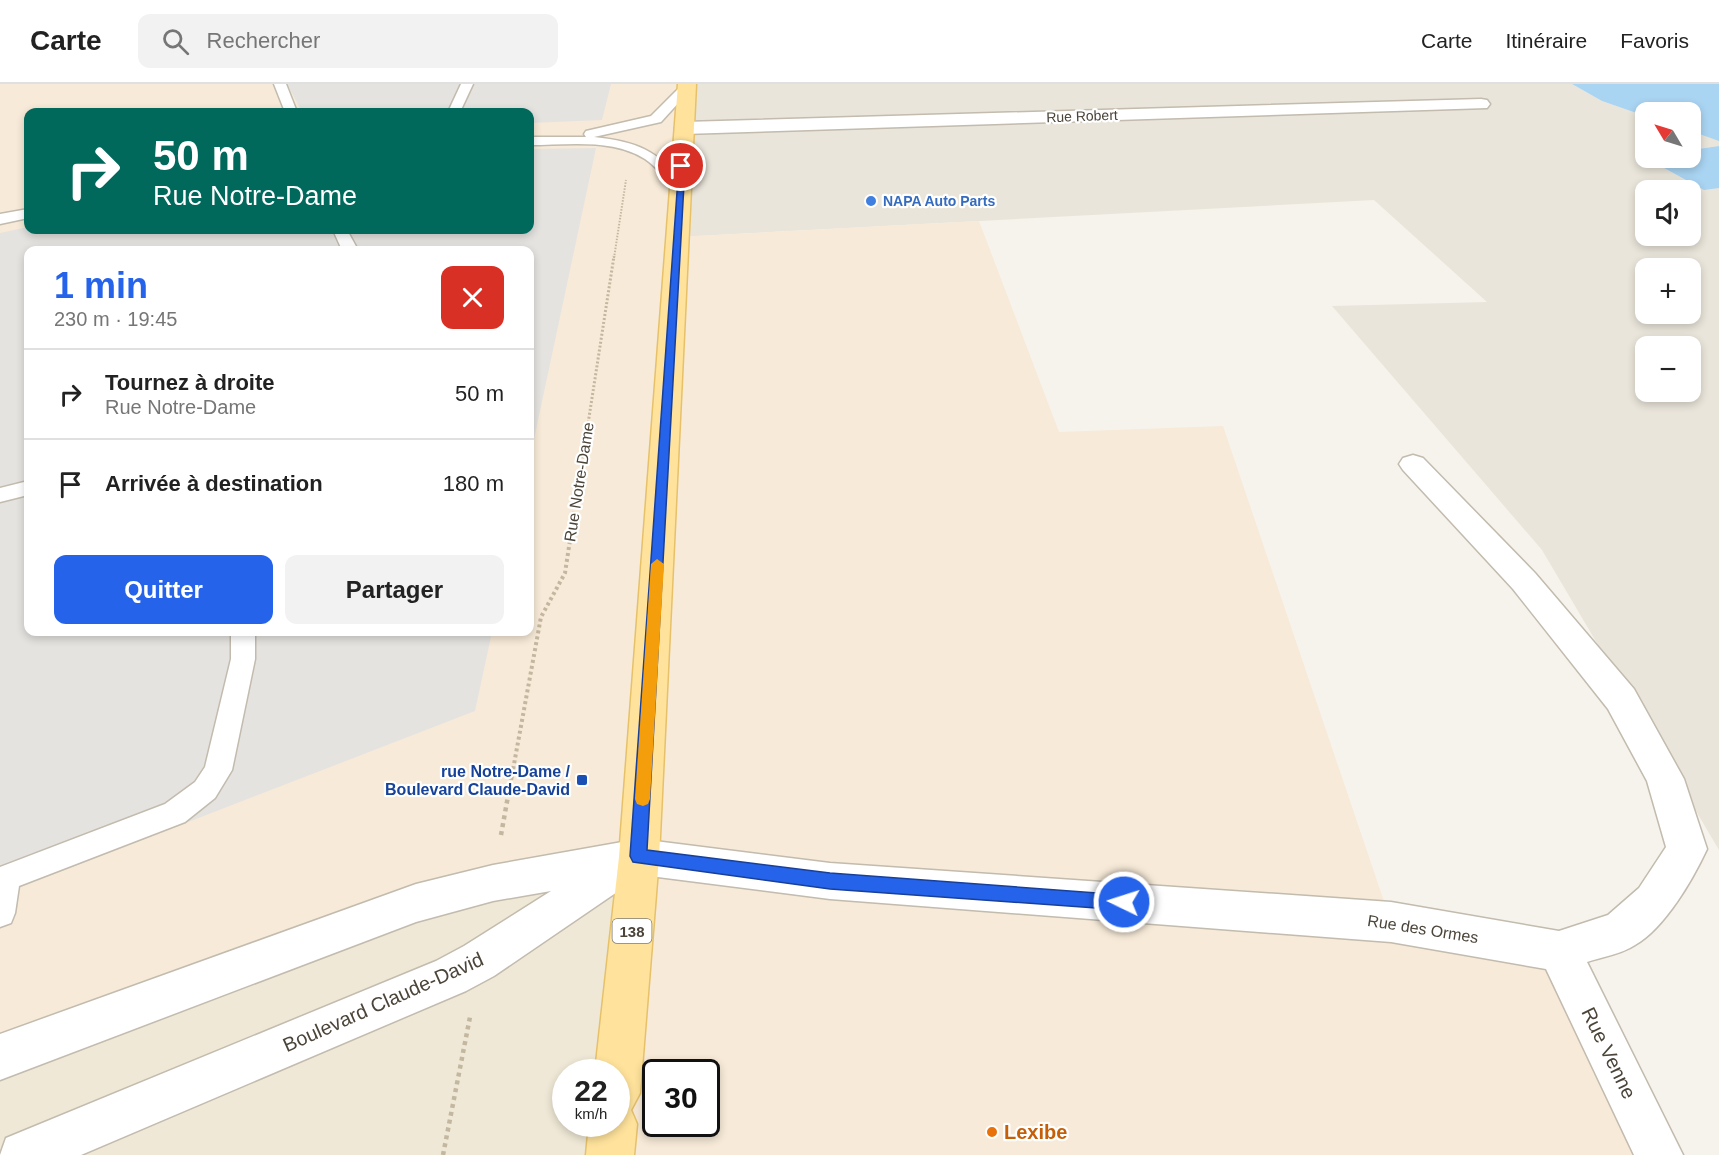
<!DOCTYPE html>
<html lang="fr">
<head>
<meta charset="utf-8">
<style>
	body { margin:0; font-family:Helvetica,sans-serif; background:#f2f2f2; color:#222; height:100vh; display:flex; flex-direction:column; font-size:22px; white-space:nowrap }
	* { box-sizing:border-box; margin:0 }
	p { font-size:20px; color:#767676 }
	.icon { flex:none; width:33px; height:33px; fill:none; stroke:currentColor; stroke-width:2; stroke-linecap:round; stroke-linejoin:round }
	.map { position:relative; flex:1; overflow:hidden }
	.panel { position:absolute; left:24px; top:162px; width:510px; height:390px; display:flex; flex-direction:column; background:#fff; border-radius:12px; box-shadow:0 3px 9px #0003 }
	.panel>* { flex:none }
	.guide { position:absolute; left:24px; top:24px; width:510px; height:126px; border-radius:12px; box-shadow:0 3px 9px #0003; background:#00695c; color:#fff; overflow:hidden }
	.needle { width:39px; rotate:308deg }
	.fabs { position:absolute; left:1635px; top:18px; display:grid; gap:12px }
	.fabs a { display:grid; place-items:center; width:66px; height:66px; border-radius:12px; background:#fff; box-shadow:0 3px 9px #0003; font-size:30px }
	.speed { position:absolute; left:552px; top:975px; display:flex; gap:12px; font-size:30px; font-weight:700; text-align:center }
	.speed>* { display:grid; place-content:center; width:78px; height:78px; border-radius:50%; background:#fff; box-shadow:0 3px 9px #0003; line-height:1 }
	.speed small { font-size:15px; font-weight:400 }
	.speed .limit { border:3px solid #111; border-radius:9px; background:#fff; color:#111 }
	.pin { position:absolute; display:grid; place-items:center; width:51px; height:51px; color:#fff; margin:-26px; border:3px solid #fff; border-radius:50%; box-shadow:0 2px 6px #0007 }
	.me { position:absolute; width:66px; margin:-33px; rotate:274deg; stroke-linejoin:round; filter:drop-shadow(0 0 4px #0008) }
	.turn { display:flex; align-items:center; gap:21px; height:126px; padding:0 30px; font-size:27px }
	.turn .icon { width:78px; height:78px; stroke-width:2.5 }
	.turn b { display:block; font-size:42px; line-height:51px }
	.round { display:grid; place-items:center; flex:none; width:63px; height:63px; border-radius:12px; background:#f2f2f2 }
	.overview { display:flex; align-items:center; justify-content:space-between; height:102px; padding:0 30px }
	h1 { font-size:36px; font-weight:600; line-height:45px; color:#2563eb }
	.cta { display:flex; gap:12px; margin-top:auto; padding:12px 30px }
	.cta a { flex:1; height:69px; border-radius:12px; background:#2563eb; color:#fff; font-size:24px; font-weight:600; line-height:69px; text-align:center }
	.cta a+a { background:#f2f2f2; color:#222 }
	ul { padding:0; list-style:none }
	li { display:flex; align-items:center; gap:18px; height:90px; padding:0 30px; border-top:2px solid #e0e0e0 }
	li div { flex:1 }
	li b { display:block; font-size:22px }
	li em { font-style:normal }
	header { display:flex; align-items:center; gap:36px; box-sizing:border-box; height:84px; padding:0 30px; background:#fff; border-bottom:2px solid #e0e0e0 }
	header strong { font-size:28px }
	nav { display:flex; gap:33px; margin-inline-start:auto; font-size:21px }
	.search { width:420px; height:54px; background:#f2f2f2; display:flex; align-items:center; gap:15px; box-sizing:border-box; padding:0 21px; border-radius:12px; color:#767676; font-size:22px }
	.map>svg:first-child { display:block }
	.residential { fill:#eae5da; fill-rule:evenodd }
	.commercial { fill:#f7ead8; fill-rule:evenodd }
	.education { fill:#efe8d6 }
	.parking { fill:#e5e3e0 }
	.water { fill:#a9d4f2 }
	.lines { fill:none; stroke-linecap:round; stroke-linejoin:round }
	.service-casing { stroke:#c2bbae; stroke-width:3 }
	.minor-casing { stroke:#c2bbae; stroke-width:3 }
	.primary-casing { stroke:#e6c16a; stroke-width:3 }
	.path-far3 { stroke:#c4b79f; stroke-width:2; stroke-dasharray:1.5 1.5; stroke-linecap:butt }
	.path-far2 { stroke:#c4b79f; stroke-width:3; stroke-dasharray:2 2; stroke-linecap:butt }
	.path-far1 { stroke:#c4b79f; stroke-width:4; stroke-dasharray:3 3; stroke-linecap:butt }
	.path { stroke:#c4b79f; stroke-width:4.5; stroke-dasharray:4 4; stroke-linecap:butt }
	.service { fill:#fff; fill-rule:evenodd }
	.minor { fill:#fff; fill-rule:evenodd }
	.primary { fill:#ffe39c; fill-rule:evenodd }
	.route { fill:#2563eb; stroke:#184099; stroke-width:1.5 }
	.slow { fill:#f59e0b }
	.shop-dot { fill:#3f7fe0; stroke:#fff; stroke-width:2 }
	.transit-dot { fill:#1a4fb4; stroke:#fff; stroke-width:2 }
	.food-dot { fill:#e8710a; stroke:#fff; stroke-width:2 }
	.labels { text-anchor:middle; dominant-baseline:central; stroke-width:4.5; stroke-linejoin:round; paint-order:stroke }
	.far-street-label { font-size:14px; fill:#4b4439; stroke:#fff }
	.far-shop-label { font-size:14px; font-weight:bold; fill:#366cbe; stroke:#fff; text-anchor:start }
	.shield { fill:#fff; stroke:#817c74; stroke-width:1.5 }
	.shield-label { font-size:15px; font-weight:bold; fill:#4b4439 }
	.street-label { font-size:16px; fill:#4b4439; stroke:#fff }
	.transit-label { font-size:16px; font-weight:bold; fill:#164399; stroke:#fff; text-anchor:end }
	.near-street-label { font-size:20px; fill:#4b4439; stroke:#fff }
	.near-food-label { font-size:20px; font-weight:bold; fill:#c56008; stroke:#fff; text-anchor:start }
</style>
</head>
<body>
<header>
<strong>Carte</strong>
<div class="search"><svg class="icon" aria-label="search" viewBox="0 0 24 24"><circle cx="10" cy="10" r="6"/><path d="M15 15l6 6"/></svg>Rechercher</div>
<nav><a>Carte</a><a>Itinéraire</a><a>Favoris</a></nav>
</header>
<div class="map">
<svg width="1719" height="1071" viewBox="0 0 1719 1071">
	<rect width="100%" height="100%" fill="#f6f3ec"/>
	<g class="residential">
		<path d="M687,0H1572L1602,17L1645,32L1646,74L1702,105L1719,103V766L1542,466L1332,222L1487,218L1374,116L677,153ZM1646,106H1690V152H1646ZM1646,184H1690V230H1646ZM1646,262H1690V308H1646Z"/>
		<path d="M1691,47L1719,56V62L1691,66Z"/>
	</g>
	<path class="commercial" d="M0,0H687L677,153L979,137L1059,348L1223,342L1391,838L1559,867L1659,1071H584L587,1040H616V988L0,973ZM28,28H530V146H28ZM28,166H530V548H28ZM656,988H706V1040H656Z"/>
	<path class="education" d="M639,773L616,988H566V1040H613L610,1071H0V973L416,819Z"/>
	<g class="parking">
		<path d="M287,0H611L602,36L530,39V28H302Z"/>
		<path d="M596,64L530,374V166H28V548H492L475,627L0,811V149L28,143V146H530V65Z"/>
	</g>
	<g class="water">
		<path d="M1572,0H1719V57L1691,47L1690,28H1646L1645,32L1602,17Z"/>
		<path d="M1719,62V104L1704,106L1646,74H1690L1691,66Z"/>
	</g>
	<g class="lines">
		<defs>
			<g id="service">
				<path d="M274,0H286L297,28H285Z"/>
				<path d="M461,0H473L460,28H448Z"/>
				<path d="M686,0L692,4L661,38L594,53C639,58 655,66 685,99L687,102L685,105H675C666,95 657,83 645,75C613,54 566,61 530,61V53H586L584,50L586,47L651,32L682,1Z"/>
				<path d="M28,125V134L0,140V130Z"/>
				<path d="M333,146H347L358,166H342Z"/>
				<path d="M28,397V411L0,418V404Z"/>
				<path d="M231,548H255V575L232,686L215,714L185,738L19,802L15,829L11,839L0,843V783L165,720L195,698L205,683L231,575Z"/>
			</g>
			<g id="minor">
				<path d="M1481,15L1487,16L1490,20L1487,24L684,50L678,48L675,44L678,40L684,38Z"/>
				<path d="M1413,371L1423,374L1535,489L1634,605L1684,695L1707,765C1693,795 1665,844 1635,861C1622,870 1602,873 1587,878L1683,1071H1634L1546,885L1391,858L830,815L642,791L494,892L466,907L81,1071H0L6,1054L436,877L464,862L551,807L493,817L416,838L0,996V950L416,800L493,781L639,755L830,779L1391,818L1559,847L1608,831L1639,804L1666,763L1647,697L1608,625L1513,505L1403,386L1399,380L1403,374Z"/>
			</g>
			<path id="primary" d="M678,0H696L659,773L640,1009L631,1026L637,1040L634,1071H586L589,1040H616V988H595L619,773Z"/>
		</defs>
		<use href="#service" class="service-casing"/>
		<use href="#minor" class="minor-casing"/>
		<use href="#primary" class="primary-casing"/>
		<path class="path-far3" d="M614,174L626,96"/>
		<path class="path-far2" d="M579,398L614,172"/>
		<path class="path-far1" d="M512,691L541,533L565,489L579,397"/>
		<g class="path">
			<path d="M501,751L512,690"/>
			<path d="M443,1071L470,933"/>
		</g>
		<use href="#service" class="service"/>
		<use href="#minor" class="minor"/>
		<use href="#primary" class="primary"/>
	</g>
	<path class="route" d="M679,80L685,82L647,766L830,789L1124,811L1130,813L1132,818L1130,824L1124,826L830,805L633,778L630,772Z"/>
	<path class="slow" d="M657,475L664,480L650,715L648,720L643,722L637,720L635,715L651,480Z"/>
	<circle class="shop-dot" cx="871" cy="117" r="6"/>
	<rect class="transit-dot" x="576" y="690" width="12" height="12" rx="3"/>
	<circle class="food-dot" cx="992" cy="1048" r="6"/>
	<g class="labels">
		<g class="far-street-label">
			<text transform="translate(1082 32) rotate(-2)">Rue Robert</text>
		</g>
		<g class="far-shop-label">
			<text x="883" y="117">NAPA Auto Parts</text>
		</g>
		<rect class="shield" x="612.5" y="835" width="39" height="24" rx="4.5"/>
		<g class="shield-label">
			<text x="632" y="847">138</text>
		</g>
		<g class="street-label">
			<text transform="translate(579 398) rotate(-81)">Rue Notre-Dame</text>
			<text transform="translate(1423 845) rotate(9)">Rue des Ormes</text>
		</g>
		<g class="transit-label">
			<text x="570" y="687">rue Notre-Dame /<tspan x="570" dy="18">Boulevard Claude-David</tspan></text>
		</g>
		<g class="near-street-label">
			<text transform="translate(383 918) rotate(-24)">Boulevard Claude-David</text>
			<text transform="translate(1609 969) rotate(64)">Rue Venne</text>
		</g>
		<g class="near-food-label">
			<text x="1004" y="1048">Lexibe</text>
		</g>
	</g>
</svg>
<div class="fabs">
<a><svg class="needle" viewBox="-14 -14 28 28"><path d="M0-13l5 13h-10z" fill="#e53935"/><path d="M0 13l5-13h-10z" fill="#767676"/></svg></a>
<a><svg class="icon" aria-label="sound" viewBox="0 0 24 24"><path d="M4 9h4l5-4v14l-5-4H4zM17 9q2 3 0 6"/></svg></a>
<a>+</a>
<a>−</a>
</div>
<div class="speed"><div>22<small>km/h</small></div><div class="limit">30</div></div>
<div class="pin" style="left:681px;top:82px;background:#d93025"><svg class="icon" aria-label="arrive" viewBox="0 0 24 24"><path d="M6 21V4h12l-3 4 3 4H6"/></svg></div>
<svg class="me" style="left:1124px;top:818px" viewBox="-20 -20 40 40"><circle r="17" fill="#2563eb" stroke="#fff" stroke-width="3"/><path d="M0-11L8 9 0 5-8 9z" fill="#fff"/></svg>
<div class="guide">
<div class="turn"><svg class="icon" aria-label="right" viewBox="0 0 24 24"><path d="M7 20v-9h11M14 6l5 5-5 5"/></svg><div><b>50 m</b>Rue Notre-Dame</div></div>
</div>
<section class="panel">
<div class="overview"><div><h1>1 min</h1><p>230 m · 19:45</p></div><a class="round" style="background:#d93025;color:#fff"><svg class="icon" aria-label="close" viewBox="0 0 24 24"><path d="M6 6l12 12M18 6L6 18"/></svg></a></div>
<ul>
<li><svg class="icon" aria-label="right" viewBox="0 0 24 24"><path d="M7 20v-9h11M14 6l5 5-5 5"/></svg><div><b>Tournez à droite</b><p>Rue Notre-Dame</p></div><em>50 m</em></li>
<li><svg class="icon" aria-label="arrive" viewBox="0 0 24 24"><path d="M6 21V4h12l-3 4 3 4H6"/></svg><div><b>Arrivée à destination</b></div><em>180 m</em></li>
</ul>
<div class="cta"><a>Quitter</a><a>Partager</a></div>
</section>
</div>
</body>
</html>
